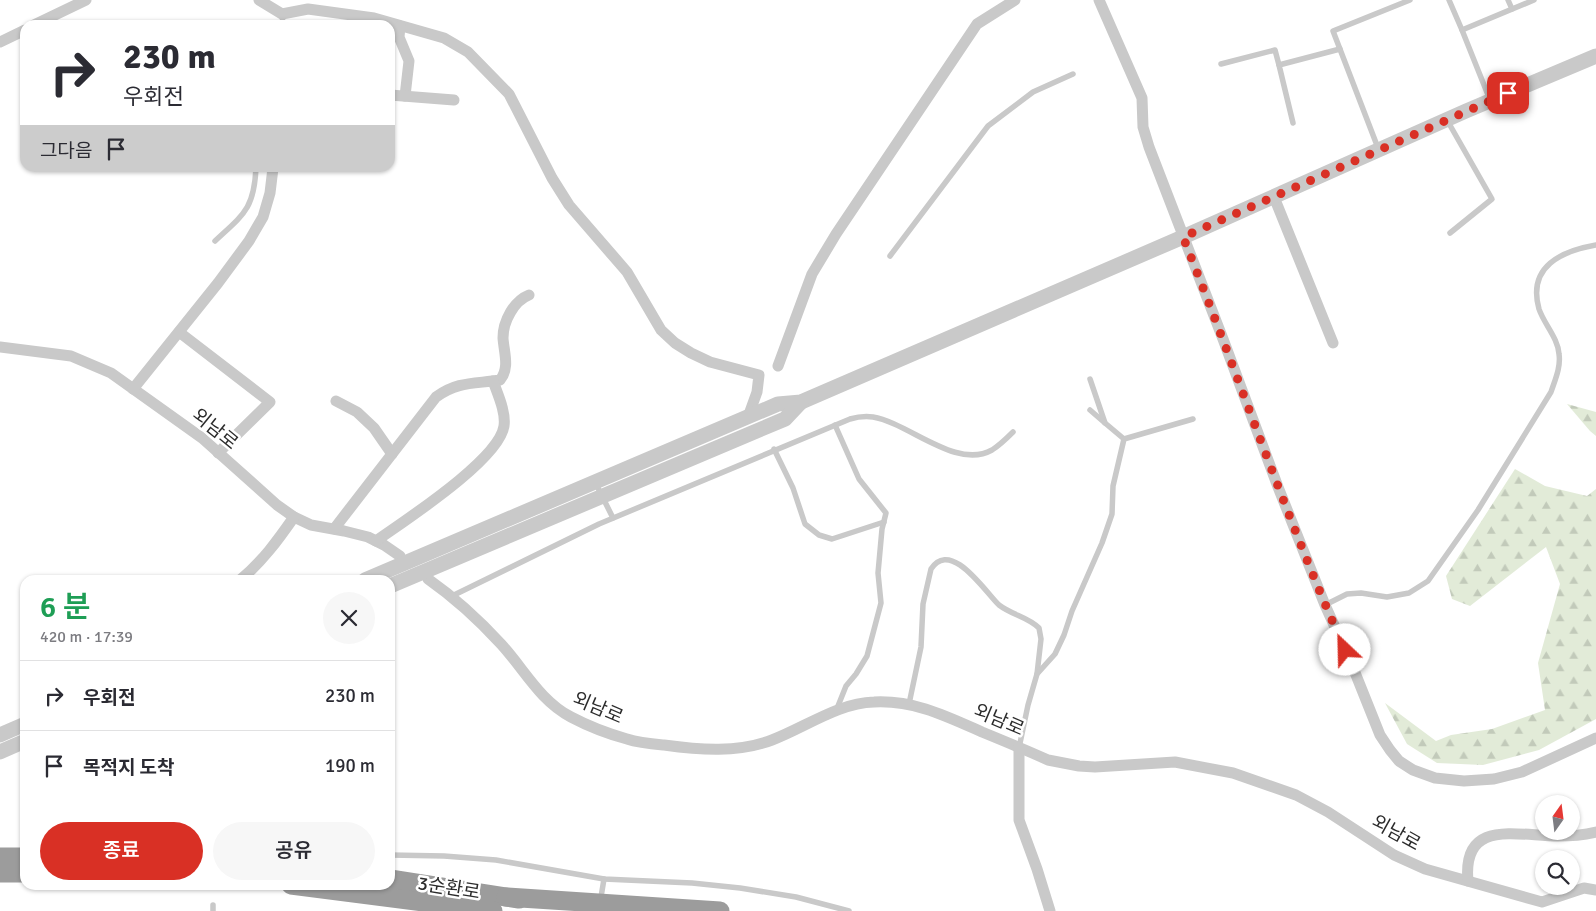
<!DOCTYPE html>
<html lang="ko">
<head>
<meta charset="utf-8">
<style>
	body { margin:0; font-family:Signika,"Noto Sans KR",sans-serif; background:#f7f7f7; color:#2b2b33; height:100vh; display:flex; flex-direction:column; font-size:19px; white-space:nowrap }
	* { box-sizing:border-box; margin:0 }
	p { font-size:16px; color:#7c7c81 }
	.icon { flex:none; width:28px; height:28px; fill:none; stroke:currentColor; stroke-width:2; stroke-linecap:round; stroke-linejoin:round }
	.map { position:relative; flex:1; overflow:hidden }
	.drawer { position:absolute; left:20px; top:575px; width:375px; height:315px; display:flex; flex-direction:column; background:#fff; border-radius:15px; box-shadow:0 1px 4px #0004 }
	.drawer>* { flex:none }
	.guide { position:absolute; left:20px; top:20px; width:375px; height:152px; border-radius:15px; box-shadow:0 1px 4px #0004; background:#fff; color:#2b2b33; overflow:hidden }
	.needle { width:32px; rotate:14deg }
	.fabs { position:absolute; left:1535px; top:795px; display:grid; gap:10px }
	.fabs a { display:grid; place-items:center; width:45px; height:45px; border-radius:50%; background:#fff; box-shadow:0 1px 4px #0004; font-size:25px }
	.pin { position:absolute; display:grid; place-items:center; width:42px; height:42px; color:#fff; margin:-21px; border-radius:10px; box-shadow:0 2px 8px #0006 }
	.me { position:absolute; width:55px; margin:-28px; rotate:336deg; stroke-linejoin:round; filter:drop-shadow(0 0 4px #0008) }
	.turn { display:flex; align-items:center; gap:18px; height:105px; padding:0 20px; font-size:22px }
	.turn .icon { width:65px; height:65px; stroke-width:2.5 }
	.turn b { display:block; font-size:35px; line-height:42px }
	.then { display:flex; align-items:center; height:48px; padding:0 20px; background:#0003; gap:10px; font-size:19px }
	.round { display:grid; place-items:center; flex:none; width:52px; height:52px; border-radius:26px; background:#f7f7f7 }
	.summary { display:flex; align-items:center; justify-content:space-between; height:85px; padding:0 20px }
	h1 { font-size:30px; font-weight:600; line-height:38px; color:#1e9e55 }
	.button { display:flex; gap:10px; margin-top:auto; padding:10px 20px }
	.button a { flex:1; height:58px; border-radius:30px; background:#d93025; color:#fff; font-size:20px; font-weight:600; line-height:58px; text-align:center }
	.button a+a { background:#f7f7f7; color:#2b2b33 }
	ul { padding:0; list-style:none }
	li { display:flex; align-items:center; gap:15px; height:70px; padding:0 20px; border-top:1px solid #e1e1e2 }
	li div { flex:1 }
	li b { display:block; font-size:19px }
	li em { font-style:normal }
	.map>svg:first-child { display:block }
	.forest { fill:url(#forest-firs) }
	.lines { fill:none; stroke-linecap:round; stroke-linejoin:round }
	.service { stroke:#c9c9c9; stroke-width:5.5 }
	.minor { stroke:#c9c9c9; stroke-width:11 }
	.tertiary { stroke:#c9c9c9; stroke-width:15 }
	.trunk { stroke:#9c9c9c; stroke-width:19 }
	.route { stroke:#d93025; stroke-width:9; stroke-dasharray:0 16.2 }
	.labels { text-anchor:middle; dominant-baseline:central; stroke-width:5; stroke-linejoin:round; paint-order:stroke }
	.street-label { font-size:19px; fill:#2c2c2c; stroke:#fff }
</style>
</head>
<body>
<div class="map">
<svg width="1596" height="911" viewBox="0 0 1596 911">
	<defs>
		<pattern id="forest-firs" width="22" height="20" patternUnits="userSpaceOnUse" patternTransform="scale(1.25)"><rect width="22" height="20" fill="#e2ebd8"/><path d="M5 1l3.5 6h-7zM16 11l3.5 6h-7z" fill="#c2caba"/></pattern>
	</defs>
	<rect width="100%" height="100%" fill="#fff"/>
	<g class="forest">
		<path d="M1567,404L1596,412V436L1590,431Z"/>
		<path d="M1515,469L1545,486L1587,496L1596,489V719L1539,750L1483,765L1437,763L1407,744L1385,703L1436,741L1451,735L1492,729L1545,710L1538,663L1560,584L1546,547L1470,606L1452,599L1446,576Z"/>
	</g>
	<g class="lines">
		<g class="service">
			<path d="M1449,0L1462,30"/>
			<path d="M1508,0L1512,9"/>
			<path d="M282,14L283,25"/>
			<path d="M1221,64L1275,50L1279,65"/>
			<path d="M1490,100L1462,30L1534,0"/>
			<path d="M1447,120L1492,199L1450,233"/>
			<path d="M1293,123L1279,65L1340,49"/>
			<path d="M1378,148L1333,31L1410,0"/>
			<path d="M215,241C244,214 254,209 256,168"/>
			<path d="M890,256L988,126L1033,92L1073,74"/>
			<path d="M1090,379L1105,423L1124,439"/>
			<path d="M1090,410L1105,423"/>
			<path d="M835,425L859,479L886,513L882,529L878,573L881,603L867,656L856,674L846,686L836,711"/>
			<path d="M774,449L793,488L805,524L819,535L832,539L884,522"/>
			<path d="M595,482L613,518"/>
			<path d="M452,596L599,524L850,419C857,417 865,416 873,417C909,423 956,470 992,450C1000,445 1007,438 1013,432"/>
			<path d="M1325,605L1347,594L1361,593L1387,597L1409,593L1428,581L1478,510L1551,392C1555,380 1561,367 1559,354C1558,338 1544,324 1539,309C1527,266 1562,251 1596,245"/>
			<path d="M909,704L921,647L923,604L931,569C951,538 986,593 999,605C1012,615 1028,617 1039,628L1041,639L1037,674"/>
			<path d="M1019,748L1028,705L1037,674L1055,654L1064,635L1072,611L1102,543L1112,514L1113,486L1124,439L1193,419"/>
			<path d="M390,855L444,856L496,860L604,879L692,883L740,888L796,897L849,911"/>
			<path d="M601,897L604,879"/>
			<path d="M213,911V905"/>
		</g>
		<g class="minor">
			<path d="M259,0L282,14L308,9L374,18L444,38L468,52L509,94L552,178L569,205L627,272L661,330L675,343L691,353L710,362L759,375L757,392L748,417"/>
			<path d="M1099,0L1142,98L1143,127L1149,147L1223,339L1278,487L1325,605L1352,665L1380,735L1390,750L1399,761L1413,770L1435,778L1464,781L1494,779L1522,772L1596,738"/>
			<path d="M34,25L86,0"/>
			<path d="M400,26L399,37L409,61L405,96"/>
			<path d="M0,42L25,30"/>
			<path d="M390,95L454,100"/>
			<path d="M1274,197L1333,343"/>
			<path d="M179,332L270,402L218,453"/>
			<path d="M0,347L71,356L111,373L202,438L277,505L294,517L311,525L344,531L368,537L384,545L400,556"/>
			<path d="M778,366L812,274L836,234L977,24L1015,0"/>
			<path d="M133,389L218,283L249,241L263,217L270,193L273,168"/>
			<path d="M336,401L357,412L374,428L392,454"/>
			<path d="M334,529L436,397C458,381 475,384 500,380C510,368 504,353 503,338C503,321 514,301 529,295"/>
			<path d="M376,541C404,521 499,460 504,426C506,412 498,395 493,381"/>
			<path d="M428,579C455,598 479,620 501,644C524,669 540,701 571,717C588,726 609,734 627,739C639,743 652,744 664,745C700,750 738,753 772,740C806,727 838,703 874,702C914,700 946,716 982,732C1004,741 1026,750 1048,760L1079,766L1095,767L1175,762L1233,773L1296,795L1328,812L1394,855L1425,869L1542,902L1584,888L1596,890"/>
			<path d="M240,580C262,562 278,540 294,517"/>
			<path d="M1019,748V820L1037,869L1050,911"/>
			<path d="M1468,881C1462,818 1517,836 1558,836C1571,836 1583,835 1596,832"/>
		</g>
		<g class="tertiary">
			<path d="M365,580L778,404L801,402L1183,237L1466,111L1596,56"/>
			<path d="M390,586L785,419L801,402"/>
			<path d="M0,735L25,724"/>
			<path d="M0,752L25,741"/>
		</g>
		<g class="trunk">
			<path d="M0,857H25"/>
			<path d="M0,873H25"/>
			<path d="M390,879L519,899"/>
			<path d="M291,885L493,911"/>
			<path d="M506,897L720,911"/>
		</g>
	</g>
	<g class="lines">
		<path class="route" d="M1345,650C1285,515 1238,374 1183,237L1508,93"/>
	</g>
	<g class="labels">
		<g class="street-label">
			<text transform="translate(215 429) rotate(39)">외남로</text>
			<text transform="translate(598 708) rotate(23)">외남로</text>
			<text transform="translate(999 720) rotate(23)">외남로</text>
			<text transform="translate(1396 833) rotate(29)">외남로</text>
			<text transform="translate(449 888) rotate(9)">3순환로</text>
		</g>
	</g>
</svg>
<div class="fabs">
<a><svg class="needle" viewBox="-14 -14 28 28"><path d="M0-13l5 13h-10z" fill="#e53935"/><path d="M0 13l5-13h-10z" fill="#7c7c81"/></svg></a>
<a><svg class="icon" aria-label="search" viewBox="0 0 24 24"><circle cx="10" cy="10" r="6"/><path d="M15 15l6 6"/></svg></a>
</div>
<div class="pin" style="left:1508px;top:93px;background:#d93025"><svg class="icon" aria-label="arrive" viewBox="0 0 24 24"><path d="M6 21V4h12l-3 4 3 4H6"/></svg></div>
<svg class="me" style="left:1345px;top:650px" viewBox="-20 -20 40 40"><circle r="19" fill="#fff"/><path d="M0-13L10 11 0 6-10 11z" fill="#d93025"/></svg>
<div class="guide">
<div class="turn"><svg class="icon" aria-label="right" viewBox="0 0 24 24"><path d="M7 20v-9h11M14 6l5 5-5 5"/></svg><div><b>230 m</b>우회전</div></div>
<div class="then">그다음<svg class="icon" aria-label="arrive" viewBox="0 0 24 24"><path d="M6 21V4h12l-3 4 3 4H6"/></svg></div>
</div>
<section class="drawer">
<div class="summary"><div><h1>6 분</h1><p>420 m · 17:39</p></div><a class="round"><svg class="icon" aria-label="close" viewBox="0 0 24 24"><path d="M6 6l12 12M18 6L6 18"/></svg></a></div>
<ul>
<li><svg class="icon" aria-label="right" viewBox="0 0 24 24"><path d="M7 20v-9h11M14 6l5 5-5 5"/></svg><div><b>우회전</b></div><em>230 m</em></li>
<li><svg class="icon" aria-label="arrive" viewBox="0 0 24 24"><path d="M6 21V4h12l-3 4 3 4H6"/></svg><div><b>목적지 도착</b></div><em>190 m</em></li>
</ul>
<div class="button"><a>종료</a><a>공유</a></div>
</section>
</div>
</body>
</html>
